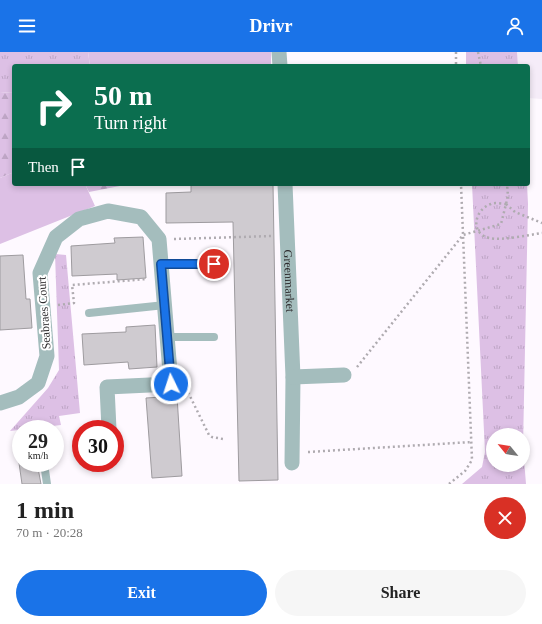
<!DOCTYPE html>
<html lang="en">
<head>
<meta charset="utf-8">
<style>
	body { margin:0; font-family:Georgia,serif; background:#f6f6f6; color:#222; height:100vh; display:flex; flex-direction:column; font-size:15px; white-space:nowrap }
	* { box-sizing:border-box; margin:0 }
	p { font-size:13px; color:#767676 }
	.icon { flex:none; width:22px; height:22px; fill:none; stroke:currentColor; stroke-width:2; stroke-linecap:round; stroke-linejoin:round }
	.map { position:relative; height:432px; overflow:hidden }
	.details { display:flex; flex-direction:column; background:#fff; flex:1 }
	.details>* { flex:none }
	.hud { position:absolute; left:12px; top:12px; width:518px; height:122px; border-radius:4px; box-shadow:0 2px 6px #0003; background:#0b6e4f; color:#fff; overflow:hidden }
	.needle { width:26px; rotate:300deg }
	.buttons { position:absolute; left:486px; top:376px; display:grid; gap:8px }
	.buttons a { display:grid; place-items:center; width:44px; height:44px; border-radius:50%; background:#fff; box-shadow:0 2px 6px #0003; font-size:20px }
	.speed { position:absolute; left:12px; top:368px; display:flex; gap:8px; font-size:20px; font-weight:700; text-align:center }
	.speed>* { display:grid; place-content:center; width:52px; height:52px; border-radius:50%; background:#fff; box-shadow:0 2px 6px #0003; line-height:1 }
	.speed small { font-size:10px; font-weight:400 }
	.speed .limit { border:6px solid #d22; background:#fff; color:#111 }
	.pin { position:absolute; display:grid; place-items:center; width:34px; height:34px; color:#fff; margin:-17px; border:2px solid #fff; border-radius:50%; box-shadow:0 1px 4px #0007 }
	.me { position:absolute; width:44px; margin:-22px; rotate:356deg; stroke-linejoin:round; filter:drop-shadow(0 0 3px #0008) }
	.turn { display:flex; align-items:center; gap:14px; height:84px; padding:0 16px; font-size:18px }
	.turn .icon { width:52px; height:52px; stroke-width:2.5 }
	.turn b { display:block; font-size:28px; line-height:34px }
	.then { display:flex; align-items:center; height:38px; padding:0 16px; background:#0003; gap:8px; font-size:15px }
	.round { display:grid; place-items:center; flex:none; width:42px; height:42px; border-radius:21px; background:#f6f6f6 }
	.head { display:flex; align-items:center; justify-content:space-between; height:68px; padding:0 16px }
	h1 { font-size:24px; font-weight:700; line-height:30px }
	.button { display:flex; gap:8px; margin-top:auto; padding:8px 16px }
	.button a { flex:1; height:46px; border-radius:24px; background:#1a73e8; color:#fff; font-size:16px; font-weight:700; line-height:46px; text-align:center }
	.button a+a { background:#f6f6f6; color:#222 }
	header { display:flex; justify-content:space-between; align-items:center; height:52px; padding:0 16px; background:#1a73e8; color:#fff; font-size:18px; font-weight:700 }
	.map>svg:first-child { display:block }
	.built { fill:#f5ecf8 }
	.grass { fill:url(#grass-tufts) }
	.forest { fill:url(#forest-firs) }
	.green { fill:#ddc0e5 }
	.building { fill:#cfcbd0; stroke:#9e9b9f }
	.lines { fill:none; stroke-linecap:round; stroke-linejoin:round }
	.path { stroke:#afabb0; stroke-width:2.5; stroke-dasharray:2 3; stroke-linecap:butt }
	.service { stroke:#a4bdbd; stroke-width:8 }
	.minor { stroke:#a4bdbd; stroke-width:15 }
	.path-bridge { stroke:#afabb0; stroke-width:2.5; stroke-dasharray:2 3; stroke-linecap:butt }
	.route-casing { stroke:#114b97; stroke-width:10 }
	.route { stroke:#1a73e8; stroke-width:7 }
	.labels { text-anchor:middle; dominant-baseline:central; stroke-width:4; stroke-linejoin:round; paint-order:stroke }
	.street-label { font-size:12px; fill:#2e2c2e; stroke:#fff }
</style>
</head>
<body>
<header><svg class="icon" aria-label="menu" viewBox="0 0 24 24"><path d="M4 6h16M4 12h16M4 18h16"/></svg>Drivr<svg class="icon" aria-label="person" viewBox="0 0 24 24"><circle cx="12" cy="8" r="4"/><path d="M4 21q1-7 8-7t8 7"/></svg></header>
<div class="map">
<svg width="542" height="432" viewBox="0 0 542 432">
	<defs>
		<pattern id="grass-tufts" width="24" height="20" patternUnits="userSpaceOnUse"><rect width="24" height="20" fill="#ddc0e5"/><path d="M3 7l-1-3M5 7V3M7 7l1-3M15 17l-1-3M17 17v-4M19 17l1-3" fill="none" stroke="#bea5c5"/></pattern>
		<pattern id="forest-firs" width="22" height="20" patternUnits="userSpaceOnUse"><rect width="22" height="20" fill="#ddc0e5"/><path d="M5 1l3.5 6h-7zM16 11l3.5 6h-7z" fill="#bea5c5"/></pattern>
	</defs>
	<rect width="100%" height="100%" fill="#fef9ff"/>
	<path class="built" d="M517,0H542V47L528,46V14H518Z"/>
	<g class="grass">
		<path d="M0,0H88L90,14H14V41L0,40Z"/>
		<path d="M466,0H517L518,14H466Z"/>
		<path d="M472,132H527L528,152L523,394V383H493V413H523V395L526,432H462L482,415L485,400Z"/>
		<path d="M55,202L66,203L80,361L59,364L61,373L10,379L48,336L59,318Z"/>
	</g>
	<g class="forest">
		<path d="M0,40L14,41V120L0,126Z"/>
		<path d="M85,132H125V133L89,140Z"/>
	</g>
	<g class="green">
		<path d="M88,0H271V14H90Z"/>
		<path d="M14,120V132H85L95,154L0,192V126Z"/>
	</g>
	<g class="building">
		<path d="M273,132L278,428L239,429L233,170L166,171V141L191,140V133Z"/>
		<path d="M143,185L146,226L117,228V222L72,224L71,194L115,191L114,186Z"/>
		<path d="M23,203L26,247H30L32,276L0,278V204Z"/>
		<path d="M155,273L157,315L129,317L128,310L84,313L82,282L126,280V275Z"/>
		<path d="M177,344L182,424L152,426L146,346Z"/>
		<path d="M19,411H37L41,432H22Z"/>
	</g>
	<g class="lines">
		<g class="path">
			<path d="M456,0V14"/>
			<path d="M478,0L481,14"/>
			<path d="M506,152L515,160L542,171"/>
			<path d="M174,187L273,184"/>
			<path d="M58,253L74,251L72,233L147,227"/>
			<path d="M357,315L463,183L501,172L508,144L507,132"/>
			<path d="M186,336L209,383L212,385L223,387"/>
			<path d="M308,400L472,390"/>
			<path d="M449,432L465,419L472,408L461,132"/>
		</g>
		<g class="service">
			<path d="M161,212H214"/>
			<path d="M89,261L165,253"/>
			<path d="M167,285H214"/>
			<path d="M44,411L47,432"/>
		</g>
		<g class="minor">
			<path d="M279,0L280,14"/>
			<path id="s1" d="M285,132L293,325L292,411"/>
			<path d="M293,325L344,323"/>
			<path d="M0,351L19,345L38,331L47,304L40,221L56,185L79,167L108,159L141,165L159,187L171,332L107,335L109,377"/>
		</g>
		<path class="path-bridge" d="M506,152C502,152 495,150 491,152C475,157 469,181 489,186C502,189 528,183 542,181"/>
	</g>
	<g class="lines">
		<defs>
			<path id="route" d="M171,332L161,212H214"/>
		</defs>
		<use href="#route" class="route-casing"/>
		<use href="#route" class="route"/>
	</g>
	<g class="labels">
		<g class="street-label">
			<text stroke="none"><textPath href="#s1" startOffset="97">Greenmarket</textPath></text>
			<text transform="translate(44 261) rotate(-94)">Seabraes Court</text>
		</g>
	</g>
</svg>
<div class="buttons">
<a><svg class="needle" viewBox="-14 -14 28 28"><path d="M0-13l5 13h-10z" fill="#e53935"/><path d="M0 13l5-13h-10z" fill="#767676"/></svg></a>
</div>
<div class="speed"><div>29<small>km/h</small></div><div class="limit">30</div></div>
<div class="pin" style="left:214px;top:212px;background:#d93025"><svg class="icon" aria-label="arrive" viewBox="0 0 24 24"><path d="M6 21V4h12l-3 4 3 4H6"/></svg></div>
<svg class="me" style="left:171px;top:332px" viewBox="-20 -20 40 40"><circle r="17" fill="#1a73e8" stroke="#fff" stroke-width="3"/><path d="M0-11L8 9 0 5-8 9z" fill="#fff"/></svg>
<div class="hud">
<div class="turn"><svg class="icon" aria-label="right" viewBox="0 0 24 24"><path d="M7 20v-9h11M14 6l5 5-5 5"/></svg><div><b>50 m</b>Turn right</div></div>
<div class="then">Then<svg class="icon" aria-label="arrive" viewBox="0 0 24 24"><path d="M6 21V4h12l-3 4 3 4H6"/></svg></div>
</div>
</div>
<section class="details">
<div class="head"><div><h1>1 min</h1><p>70 m · 20:28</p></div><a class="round" style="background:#d93025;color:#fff"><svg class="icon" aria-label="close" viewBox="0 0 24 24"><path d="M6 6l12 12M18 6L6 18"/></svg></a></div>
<div class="button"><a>Exit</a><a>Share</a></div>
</section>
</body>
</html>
